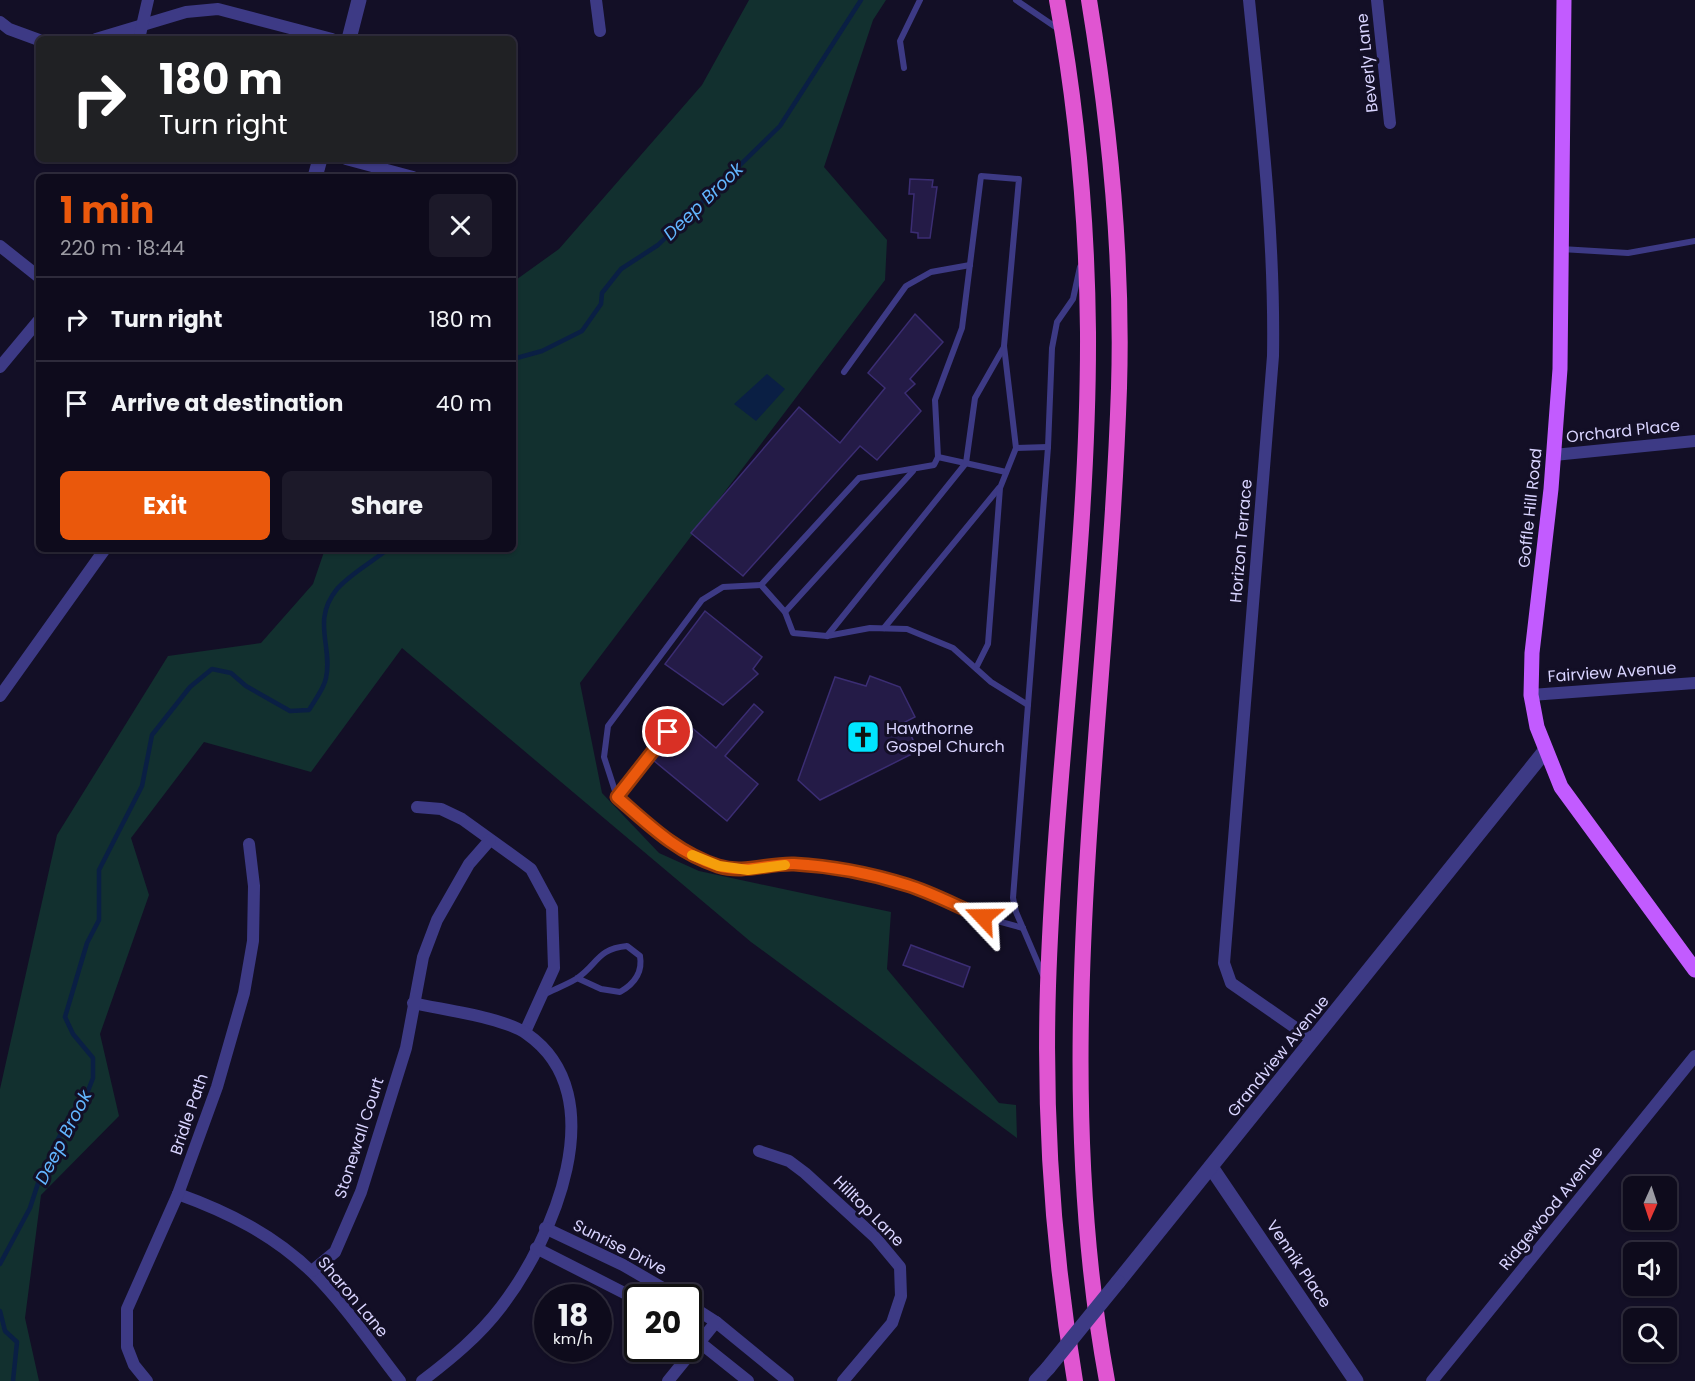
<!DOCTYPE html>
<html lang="en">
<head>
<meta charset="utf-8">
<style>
	body { margin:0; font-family:Poppins,sans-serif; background:#1c1929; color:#f1f3f6; height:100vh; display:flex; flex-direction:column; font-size:22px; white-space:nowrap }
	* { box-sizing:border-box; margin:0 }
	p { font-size:20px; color:#9b9ba3 }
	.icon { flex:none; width:33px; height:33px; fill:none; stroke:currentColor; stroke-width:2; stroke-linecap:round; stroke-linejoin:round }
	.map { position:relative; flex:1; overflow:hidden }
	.side { position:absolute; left:36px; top:174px; width:480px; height:378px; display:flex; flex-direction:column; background:#0e0b1c; border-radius:9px; box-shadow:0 2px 4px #0004,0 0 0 2px #2e2b3b }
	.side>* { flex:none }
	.top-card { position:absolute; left:36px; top:36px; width:480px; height:126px; border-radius:9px; box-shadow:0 2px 4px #0004,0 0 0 2px #2e2b3b; background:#202124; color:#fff; overflow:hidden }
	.needle { width:39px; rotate:183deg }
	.fabs { position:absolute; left:1623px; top:1176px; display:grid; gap:12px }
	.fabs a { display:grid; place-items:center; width:54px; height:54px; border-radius:9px; background:#0e0b1c; box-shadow:0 2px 4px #0004,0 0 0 2px #2e2b3b; font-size:30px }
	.speed { position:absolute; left:534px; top:1284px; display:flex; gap:12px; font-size:30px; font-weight:700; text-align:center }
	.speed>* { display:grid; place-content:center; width:78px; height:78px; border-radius:50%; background:#0e0b1c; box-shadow:0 2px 4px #0004,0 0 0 2px #2e2b3b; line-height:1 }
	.speed small { font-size:15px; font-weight:400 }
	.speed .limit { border:3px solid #111; border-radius:9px; background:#fff; color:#111 }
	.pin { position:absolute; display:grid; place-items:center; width:51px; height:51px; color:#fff; margin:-26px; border:3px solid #fff; border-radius:50%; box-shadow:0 2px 6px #0007 }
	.me { position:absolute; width:66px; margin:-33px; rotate:293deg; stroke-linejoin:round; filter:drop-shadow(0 0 4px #0008) }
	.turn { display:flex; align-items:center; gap:21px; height:126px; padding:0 24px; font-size:27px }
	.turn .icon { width:78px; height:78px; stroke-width:2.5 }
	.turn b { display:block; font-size:42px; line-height:51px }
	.round { display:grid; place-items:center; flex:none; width:63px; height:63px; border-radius:9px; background:#1c1929 }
	.summary { display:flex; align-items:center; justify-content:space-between; height:102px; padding:0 24px }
	h1 { font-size:36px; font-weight:700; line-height:45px; color:#ea580c }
	.button { display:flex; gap:12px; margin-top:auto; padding:12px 24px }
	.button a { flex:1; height:69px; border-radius:9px; background:#ea580c; color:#fff; font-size:24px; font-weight:700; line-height:69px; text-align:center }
	.button a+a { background:#1c1929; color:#f1f3f6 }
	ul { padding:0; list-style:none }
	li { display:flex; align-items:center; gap:18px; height:84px; padding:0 24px; border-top:2px solid #2e2b3b }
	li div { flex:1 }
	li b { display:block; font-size:22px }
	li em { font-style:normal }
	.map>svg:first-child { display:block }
	.green { fill:#12302f }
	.water { fill:#0a1f44 }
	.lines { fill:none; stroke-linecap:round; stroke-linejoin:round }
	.stream { stroke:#0a1f44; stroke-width:4.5 }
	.building { fill:#241b47; stroke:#3b2d73; stroke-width:1.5 }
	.service { stroke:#3d3a85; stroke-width:6 }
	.minor { stroke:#3d3a85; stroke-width:12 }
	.tertiary { stroke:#3d3a85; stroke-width:15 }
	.primary { stroke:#c25bff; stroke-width:15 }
	.trunk { stroke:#e055d1; stroke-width:16 }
	.tertiary-bridge { stroke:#3d3a85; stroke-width:15 }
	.route-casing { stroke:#983908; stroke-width:15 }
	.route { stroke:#ea580c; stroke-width:10 }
	.slow { stroke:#f59e0b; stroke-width:10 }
	.labels { text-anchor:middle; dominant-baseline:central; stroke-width:6; stroke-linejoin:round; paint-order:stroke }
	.street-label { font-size:16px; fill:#d9d4ff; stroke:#130f26 }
	.poi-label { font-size:16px; fill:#d9d4ff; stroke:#130f26; text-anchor:start }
	.water-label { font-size:18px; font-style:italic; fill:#62b6ff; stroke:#130f26 }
</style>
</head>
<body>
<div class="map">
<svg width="1695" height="1381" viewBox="0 0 1695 1381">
	<rect width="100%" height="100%" fill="#130f26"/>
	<path class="green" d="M749,0H886L873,20L824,167L887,240L885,280L580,683L602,793L659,853L699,871L891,912L887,969L999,1103L1016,1105L1017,1138L751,942L402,648L311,772L204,742L131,838L149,895L100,1034L119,1116L41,1195L25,1318L39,1381H0V1089L57,835L168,656L261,643L313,584L325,549H513V282L559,249L702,85Z"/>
	<path class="water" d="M767,374L785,389L756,421L734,404Z"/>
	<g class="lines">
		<g class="stream">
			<path d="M513,359L542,351L582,331L601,304L602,293L621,269L658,245L780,126L861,0"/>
			<path d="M0,1264L30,1208L41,1174L70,1115L86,1096L93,1078V1058L73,1034L65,1017L87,943L99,920V870L142,786L152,735L190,687L212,669L231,673L246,686L290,711L309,710C314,701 324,689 326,678C333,646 311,621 337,589C350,574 372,562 388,549"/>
			<path d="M0,1311L5,1331L17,1342L13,1381"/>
		</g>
	</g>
	<g class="building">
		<path d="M910,179L933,180L932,187H937L930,238H918V233L911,232L914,194H909Z"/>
		<path d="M915,314L943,342L910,379L915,384L905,393L921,411L877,460L860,446L743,576L691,533L799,407L840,443L885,388L868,373Z"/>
		<path d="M705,611L762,657L753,669L758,674L723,705L665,664Z"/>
		<path d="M870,676L900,687L915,717L905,722L918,751L820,800L798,780L835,677L866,686Z"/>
		<path d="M754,704L763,712L725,756L758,784L727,821L653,760L685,722L716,748Z"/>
		<path d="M911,945L970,967L963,987L903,965Z"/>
	</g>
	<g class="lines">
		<g class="service">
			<path d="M1016,0L1057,28"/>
			<path d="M904,68L900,41L920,0"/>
			<path d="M1561,249L1628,253L1695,241"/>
			<path d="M844,372L906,286L931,272L970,265"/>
			<path d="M1016,448L1048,447"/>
			<path d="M938,457L1006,472"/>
			<path d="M761,585L723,587L702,600L608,726L604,757L617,797L679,850L719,866L749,870L770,865L795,864L830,869L907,885L983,917L1023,928"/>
			<path d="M785,612L913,471"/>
			<path d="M884,628L999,488"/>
			<path d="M827,636L966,463L975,398L1004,347"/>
			<path d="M976,668L988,644L1000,488L1016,448L1004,346L1019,179L981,176L962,328L935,400L938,457L934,465L859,478L761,585L785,612L793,633L827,636L870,628L907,629L953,648L991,682L1028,705"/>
			<path d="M617,797L668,732"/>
			<path d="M1043,975L1016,912L1013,898L1048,447L1052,348L1057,322L1073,299L1080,267"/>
			<path d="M545,994C555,989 566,985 576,979C598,965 596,949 627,946L640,956C643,973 634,984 620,992L601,989L577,978"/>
		</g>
		<g class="minor">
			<path d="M596,0L600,31"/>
			<path d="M1249,0C1261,119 1275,237 1273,356L1224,963L1231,983L1313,1040"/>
			<path d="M1377,0L1390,123"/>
			<path d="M0,22L9,29L39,40"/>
			<path d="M96,39L186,12L218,9L332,39"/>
			<path d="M139,39L148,0"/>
			<path d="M346,159L413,177"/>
			<path d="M0,246L39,277"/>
			<path d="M0,367L39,320"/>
			<path d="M1554,455L1695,441"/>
			<path d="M1531,695L1695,683"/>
			<path d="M0,696L105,549"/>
			<path d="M417,807L441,809L462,819L523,863L531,869L552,908L554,968L525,1032"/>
			<path d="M413,1003C443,1010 503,1017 527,1034C616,1096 552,1241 501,1307C479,1336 451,1359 422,1381"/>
			<path d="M759,1151L789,1161L805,1173L875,1237L900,1267L901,1296L892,1323L843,1381"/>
			<path d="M178,1194C228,1212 274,1235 313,1273C345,1305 372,1345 400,1381"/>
			<path d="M545,1228L623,1265L680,1298"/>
			<path d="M536,1248L638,1300"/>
			<path d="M312,1271L335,1252L361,1192L406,1048L423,957L437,920L469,864L490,840"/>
			<path d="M688,1304L716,1322L788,1381"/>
			<path d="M688,1333L748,1381"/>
			<path d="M147,1381L134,1365L127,1347V1309L178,1194L217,1087L244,993L253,941L254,886L249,844"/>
			<path d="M668,1381L716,1322"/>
			<path d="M1432,1381L1695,1056"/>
		</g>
		<g class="tertiary">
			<path d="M349,39L359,0"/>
			<path d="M315,177L320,159"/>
			<path d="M1211,1167L1356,1381"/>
			<path d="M1118,1282L1545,751"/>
			<path d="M1036,1381L1048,1368"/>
		</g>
		<path class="primary" d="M1564,0L1560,369L1551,489L1532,653L1531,695L1537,727L1561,787L1695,970"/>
		<g class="trunk">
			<path d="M1057,0C1077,109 1087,221 1088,332C1089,550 1055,768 1048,986C1044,1117 1053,1251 1075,1381"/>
			<path d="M1089,0C1110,128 1123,258 1119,388C1108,719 1046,1051 1107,1381"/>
		</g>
		<path class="tertiary-bridge" d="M1048,1368L1118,1282"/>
	</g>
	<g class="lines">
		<defs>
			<path id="route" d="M668,732L617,797C648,824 677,853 718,866C744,874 768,863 794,864C831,866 872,874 907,885C933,893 958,907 983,917"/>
		</defs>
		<use href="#route" class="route-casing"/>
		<use href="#route" class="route"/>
		<path class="slow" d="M692,855L719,866L748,870L785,865"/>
	</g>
	<defs>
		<symbol id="church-square" viewBox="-11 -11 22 22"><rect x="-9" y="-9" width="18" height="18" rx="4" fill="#00e5ff" stroke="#130f26"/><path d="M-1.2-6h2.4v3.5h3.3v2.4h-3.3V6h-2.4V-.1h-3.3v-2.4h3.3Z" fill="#111"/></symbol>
	</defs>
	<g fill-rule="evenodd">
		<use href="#church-square" x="844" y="718" width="38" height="38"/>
	</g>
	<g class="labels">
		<g class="street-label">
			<text transform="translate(1367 63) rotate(-96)">Beverly Lane</text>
			<text transform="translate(1623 431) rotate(-6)">Orchard Place</text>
			<text transform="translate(1530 508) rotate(-84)">Goffle Hill Road</text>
			<text transform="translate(1241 541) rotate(-85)">Horizon Terrace</text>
			<text transform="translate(1612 672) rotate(-4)">Fairview Avenue</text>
			<text transform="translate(1278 1056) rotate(-51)">Grandview Avenue</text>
			<text transform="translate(189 1114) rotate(-71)">Bridle Path</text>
			<text transform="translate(359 1138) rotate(-72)">Stonewall Court</text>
			<text transform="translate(1551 1208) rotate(-51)">Ridgewood Avenue</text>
			<text transform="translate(869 1211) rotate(45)">Hilltop Lane</text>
			<text transform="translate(620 1247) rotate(27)">Sunrise Drive</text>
			<text transform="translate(1299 1264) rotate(56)">Vennik Place</text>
			<text transform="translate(353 1297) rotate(50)">Sharon Lane</text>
		</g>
		<g class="poi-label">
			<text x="886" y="728">Hawthorne<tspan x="886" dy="18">Gospel Church</tspan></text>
		</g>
		<g class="water-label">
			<text transform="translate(703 201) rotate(-44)">Deep Brook</text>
			<text transform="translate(63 1137) rotate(-63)">Deep Brook</text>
		</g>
	</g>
</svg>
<div class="fabs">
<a><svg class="needle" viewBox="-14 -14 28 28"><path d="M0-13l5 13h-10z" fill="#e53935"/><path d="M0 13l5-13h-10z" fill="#9b9ba3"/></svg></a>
<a><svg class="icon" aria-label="sound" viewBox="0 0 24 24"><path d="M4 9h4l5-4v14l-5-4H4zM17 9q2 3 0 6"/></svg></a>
<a><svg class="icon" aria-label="search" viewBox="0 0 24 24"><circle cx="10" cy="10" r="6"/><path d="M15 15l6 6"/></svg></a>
</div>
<div class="speed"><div>18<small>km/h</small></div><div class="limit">20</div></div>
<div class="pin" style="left:668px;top:732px;background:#d93025"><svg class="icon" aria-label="arrive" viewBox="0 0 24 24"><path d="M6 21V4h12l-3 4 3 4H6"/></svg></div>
<svg class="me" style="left:983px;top:917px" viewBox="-20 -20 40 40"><path d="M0-17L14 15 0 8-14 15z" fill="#ea580c" stroke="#fff" stroke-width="4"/></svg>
<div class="top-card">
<div class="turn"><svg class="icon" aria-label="right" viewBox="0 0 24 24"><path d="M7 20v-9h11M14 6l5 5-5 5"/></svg><div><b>180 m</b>Turn right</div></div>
</div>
<section class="side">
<div class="summary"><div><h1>1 min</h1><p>220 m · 18:44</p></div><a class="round"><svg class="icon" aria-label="close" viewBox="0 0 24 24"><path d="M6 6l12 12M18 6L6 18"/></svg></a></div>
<ul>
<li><svg class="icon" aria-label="right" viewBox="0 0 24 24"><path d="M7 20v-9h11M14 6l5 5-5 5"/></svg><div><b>Turn right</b></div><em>180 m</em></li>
<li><svg class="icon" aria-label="arrive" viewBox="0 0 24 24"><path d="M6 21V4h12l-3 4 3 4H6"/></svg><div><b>Arrive at destination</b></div><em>40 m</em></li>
</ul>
<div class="button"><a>Exit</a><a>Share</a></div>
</section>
</div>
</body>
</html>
